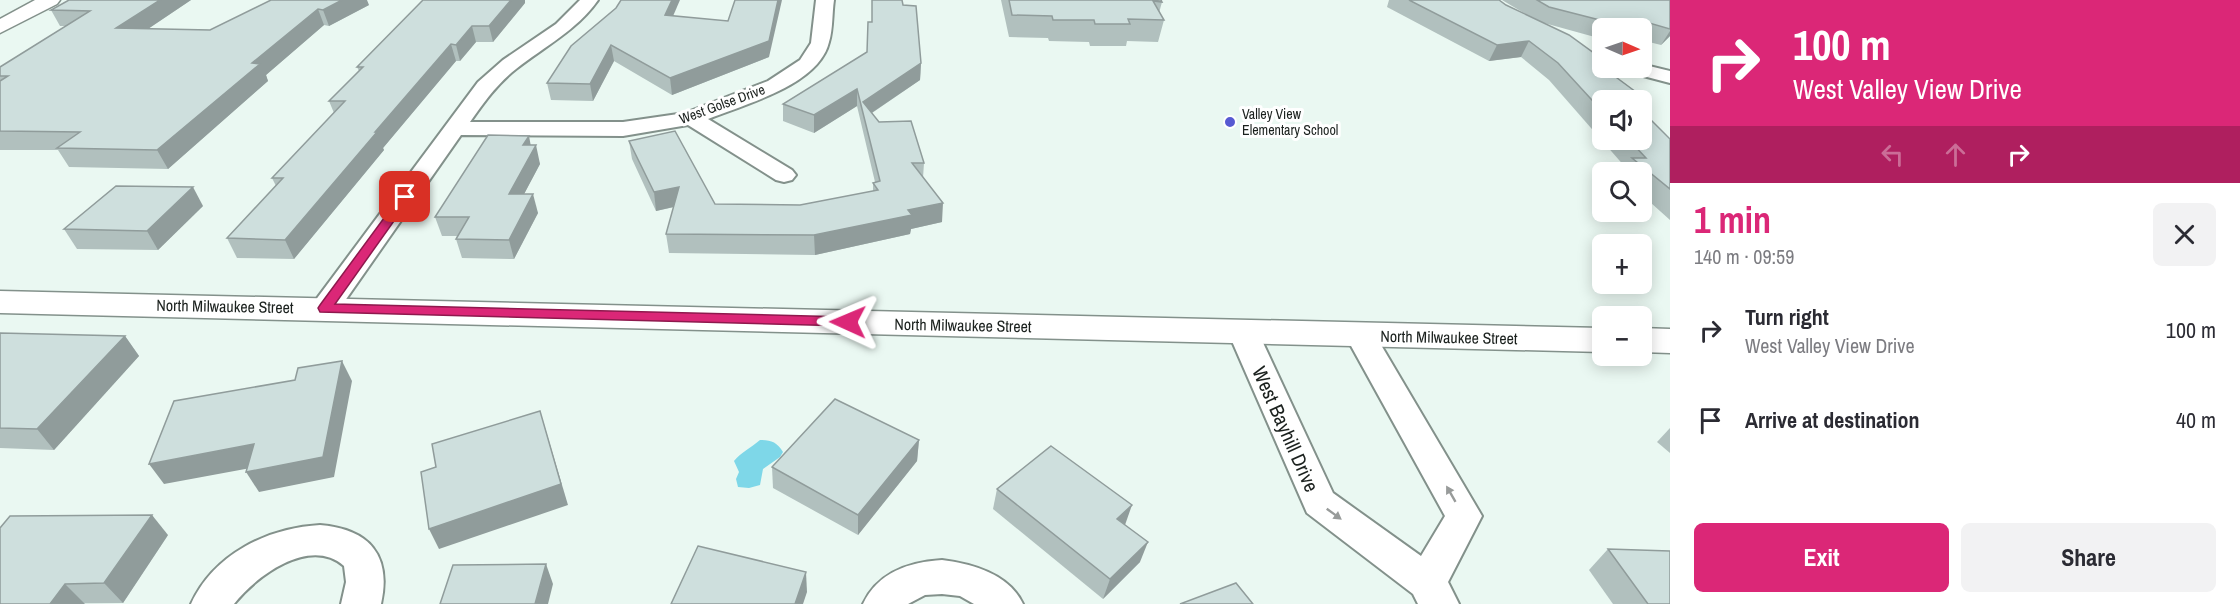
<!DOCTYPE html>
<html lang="en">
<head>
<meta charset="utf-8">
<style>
	body { margin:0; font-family:"Archivo Narrow",sans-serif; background:#f2f2f3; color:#2b2b33; height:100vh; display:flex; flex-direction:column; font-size:22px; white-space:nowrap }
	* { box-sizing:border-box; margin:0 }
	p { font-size:20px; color:#7c7c81 }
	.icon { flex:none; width:33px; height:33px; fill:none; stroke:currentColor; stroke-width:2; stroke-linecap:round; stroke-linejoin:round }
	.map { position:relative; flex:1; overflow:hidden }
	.drawer { display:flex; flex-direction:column; background:#fff; width:570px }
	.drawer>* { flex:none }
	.banner { background:#db2777; color:#fff; overflow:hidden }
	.needle { width:39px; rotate:92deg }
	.controls { position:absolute; left:1592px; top:18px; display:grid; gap:12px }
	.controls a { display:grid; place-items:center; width:60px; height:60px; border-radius:9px; background:#fff; box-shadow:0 3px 15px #0003; font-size:30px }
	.pin { position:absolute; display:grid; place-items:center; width:51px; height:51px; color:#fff; margin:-26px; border-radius:12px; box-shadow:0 3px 9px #0006 }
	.me { position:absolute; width:66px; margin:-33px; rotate:271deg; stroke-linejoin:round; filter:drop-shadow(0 0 4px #0008) }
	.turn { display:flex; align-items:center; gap:21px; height:126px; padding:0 24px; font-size:27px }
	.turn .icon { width:78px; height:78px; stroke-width:2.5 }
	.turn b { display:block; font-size:42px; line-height:51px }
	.lanes { display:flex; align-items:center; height:57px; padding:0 24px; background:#0003; justify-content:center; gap:30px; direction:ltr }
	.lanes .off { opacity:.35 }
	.round { display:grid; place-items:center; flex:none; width:63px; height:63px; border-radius:9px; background:#f2f2f3 }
	.summary { display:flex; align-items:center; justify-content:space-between; height:102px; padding:0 24px }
	h1 { font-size:36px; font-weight:700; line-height:45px; color:#db2777 }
	.action { display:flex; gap:12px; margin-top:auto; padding:12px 24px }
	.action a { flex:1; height:69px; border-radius:9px; background:#db2777; color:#fff; font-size:24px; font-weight:700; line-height:69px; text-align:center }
	.action a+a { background:#f2f2f3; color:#2b2b33 }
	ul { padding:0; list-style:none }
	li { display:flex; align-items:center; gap:18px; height:90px; padding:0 24px }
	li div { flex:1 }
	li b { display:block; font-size:22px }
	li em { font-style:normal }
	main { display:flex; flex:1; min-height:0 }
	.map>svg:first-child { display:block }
	.water { fill:#7ed7e8 }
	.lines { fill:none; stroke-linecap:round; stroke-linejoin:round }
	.minor-casing { stroke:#83918b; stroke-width:4 }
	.tertiary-casing { stroke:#83918b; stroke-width:3 }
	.secondary-casing { stroke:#83918b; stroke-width:3 }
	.minor { fill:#fff; fill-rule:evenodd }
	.tertiary { fill:#fff; fill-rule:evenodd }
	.secondary { fill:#fff; fill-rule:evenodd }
	.wall { fill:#b1c0be }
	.shaded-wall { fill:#909c9b }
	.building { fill:#cedfdd; stroke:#909c9b; stroke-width:1.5 }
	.oneway { fill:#989b9a }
	.route { fill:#db2777; stroke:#8e194d; stroke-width:1.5 }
	.poi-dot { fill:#575ad2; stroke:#fff; stroke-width:2 }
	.labels { text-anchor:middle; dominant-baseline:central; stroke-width:6; stroke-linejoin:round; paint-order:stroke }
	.far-street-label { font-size:14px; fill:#1b211e; stroke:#fff }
	.far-poi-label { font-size:14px; fill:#1b211e; stroke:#fff; text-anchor:start }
	.street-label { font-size:16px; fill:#1b211e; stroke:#fff }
	.near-street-label { font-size:20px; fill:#1b211e; stroke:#fff }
</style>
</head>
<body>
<main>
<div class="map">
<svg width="1670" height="604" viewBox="0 0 1670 604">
	<rect width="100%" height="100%" fill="#eaf8f2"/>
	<path class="water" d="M760,440C771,440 777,442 783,452L780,457L763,469L760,485L749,488L738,487L736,479L739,472L734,461C740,453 751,448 760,440Z"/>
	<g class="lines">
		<defs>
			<g id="minor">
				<path d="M580,0H598C576,31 545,46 516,69C497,84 484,102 470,122H623L685,113L768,81L800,60L811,43L816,0H834C832,13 833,29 829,42C819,85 745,104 708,119L792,170L796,175L792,180L784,182L776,180L688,125L623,136L461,135L335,315L325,317L315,315L311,308L315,301L478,82L503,60L556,24Z"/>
				<path d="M1641,64L1670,71V83L1628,72L1625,68H1641Z"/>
				<path d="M1243,322L1253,325L1258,332L1333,493L1421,556L1445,516L1345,335L1349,328L1360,325L1371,328L1482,516L1448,582L1459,604H1418L1413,594L1307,513L1228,332L1233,325Z"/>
				<path d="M320,525C369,529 392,555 381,604H341L346,582L344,566C310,536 256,576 234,604H191C214,554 267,528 320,525Z"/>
				<path d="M942,560C973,564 1009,574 1023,604H974L960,596L942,594L925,595L908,604H863C878,572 909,562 942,560Z"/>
			</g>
			<g id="tertiary">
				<path d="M0,291L1602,328V352L0,313Z"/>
				<path d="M1641,328L1670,329V353L1641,352Z"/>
			</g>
			<path id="secondary" d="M35,0H60L57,4L0,33V19Z"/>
		</defs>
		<use href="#minor" class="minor-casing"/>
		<use href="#tertiary" class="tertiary-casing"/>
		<use href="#secondary" class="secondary-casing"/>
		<use href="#minor" class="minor"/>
		<use href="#tertiary" class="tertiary"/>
		<use href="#secondary" class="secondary"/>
	</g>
	<g class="wall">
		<path d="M69,0H191L148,29L210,30L271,0L369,5L329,26L324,25L266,75L268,81L168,169L69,167L58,150H0V67L66,26H60L51,10Z"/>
		<path d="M1001,0H1161L1162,2L1159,13L1164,20L1158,42L1127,41L1126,46H1090L1089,42L1049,41L1048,38L1009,37Z"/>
		<path d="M1389,0H1499L1506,5L1534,19L1502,0H1670V36L1661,45L1641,40V28H1602V39L1544,23L1615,69L1612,74L1636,92L1631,100H1602V140L1670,139V220L1641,194V172H1623L1626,168L1549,80L1521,57L1489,61L1387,7Z"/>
		<path d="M525,3L493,42H476L460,61H456L383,148L384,150L294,259L237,258L227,238L276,186L272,178L334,113L329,101L359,71L357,67Z"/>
		<path d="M903,5L921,63L920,80L872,113L879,122L924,163L923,178L942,222L911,229L910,234L815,255L669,253L666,234L674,207L656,211L632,159L629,141L715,204L800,205L873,191V183L875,182L857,106L814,133L783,121V104L867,52L871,22Z"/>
		<path d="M616,8L673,16L769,57L672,95L614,61L593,101L551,100L547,83Z"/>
		<path d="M531,145L540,164L524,194L538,213L514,259L462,258L456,239L457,236H442L435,217Z"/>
		<path d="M203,206L158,250L77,249L64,229Z"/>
		<path d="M0,333L125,336L139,356L54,450L0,448Z"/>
		<path d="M1670,428V453L1657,442Z"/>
		<path d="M919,440L917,461L858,535L773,488L772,467Z"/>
		<path d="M997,489L1125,525L1140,562L1103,599L993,509Z"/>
		<path d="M168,535L123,603L0,604Z"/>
		<path d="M1608,549L1670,604H1613L1589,570Z"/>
	</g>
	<g class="shaded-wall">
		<path d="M160,0H191L124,45L116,28Z"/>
		<path d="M342,0H367L369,5L329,26L323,10Z"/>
		<path d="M511,0H525V3L493,42L489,26Z"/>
		<path d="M672,0H680L667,30L665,15Z"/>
		<path d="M778,0H782L769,57L672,95L670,78Z"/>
		<path d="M318,9L324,25L266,75L268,81L168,169L157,150L252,63Z"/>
		<path d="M472,26L476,42L460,61L456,45Z"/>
		<path d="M1670,31V36L1661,45Z"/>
		<path d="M1529,41L1521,57L1489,61L1497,45Z"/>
		<path d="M451,44L456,61L383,148L384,150L294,259L285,240L375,132Z"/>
		<path d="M611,45L614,61L593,101L590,84Z"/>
		<path d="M921,63L920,80L864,118L863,102Z"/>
		<path d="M857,89V106L814,133V115Z"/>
		<path d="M529,136L532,152L536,145L540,164L514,213L509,194L523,145Z"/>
		<path d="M193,187L203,206L158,250L147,231Z"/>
		<path d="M679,187L682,205L656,211L654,192Z"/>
		<path d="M533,194L538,213L514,259L509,240Z"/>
		<path d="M943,203L942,222L911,229L910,234L815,255L814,235L908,210Z"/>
		<path d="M125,336L139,356L54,450L37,429Z"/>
		<path d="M342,361L352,381L334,477L259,492L246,472Z"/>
		<path d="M540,411L568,505L439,549L429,529Z"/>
		<path d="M919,440L917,461L858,535V515Z"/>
		<path d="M254,444L267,465L164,484L149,464Z"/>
		<path d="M1132,505L1125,525L1117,519Z"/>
		<path d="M152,515L168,535L123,603L104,583Z"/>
		<path d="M1148,542L1140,562L1103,599L1110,579Z"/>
		<path d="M546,564L553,584L548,604H535Z"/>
		<path d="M806,572L807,592L803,604H795Z"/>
		<path d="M65,584L85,604H50Z"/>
	</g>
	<g class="building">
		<path d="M69,0H160L116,28L210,30L271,0H342L323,10L318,9L252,63L260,64L157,150L57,148L80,132L0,131V81L8,76H0V67L90,11L51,10Z"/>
		<path d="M423,0H511L489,26H472L456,45L451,44L375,132H377L285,240L227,238L283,178H272L345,101H329L363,67H357Z"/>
		<path d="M621,0H672L665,15L728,21L735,0H778L769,41L670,78L611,45L590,84L547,83L571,46L616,8Z"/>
		<path d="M872,0H902L903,5L916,6L921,63L863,102L879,122L911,121L924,163H912L943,203L908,210L912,215L814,235L666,234L679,187L654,192L629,141L675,131L715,204L800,205L878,190L873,183L880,181L857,89L814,115L783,104L867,52L868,22H872Z"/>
		<path d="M1009,0H1161L1162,2L1153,1L1164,20L1128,19L1130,24H1095L1094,20H1053L1052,16L1012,15Z"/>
		<path d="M1409,0H1499L1506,5L1569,35L1602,59V68H1613L1615,69H1605L1636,92L1623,91L1632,100H1602V111L1558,63L1529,41L1497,45Z"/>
		<path d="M1537,0H1670V29L1646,22L1639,28H1631L1549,7Z"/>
		<path d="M1641,110L1670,139V189L1632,158H1646L1629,140H1641Z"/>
		<path d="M488,135L529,136L523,145H536L509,194H533L509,240L456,239L469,217H435Z"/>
		<path d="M116,186L193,187L147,231L64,229Z"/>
		<path d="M0,333L125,336L37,429L0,428Z"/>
		<path d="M342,361L323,457L246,472L254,444L149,464L174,401L295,380L298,368Z"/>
		<path d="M835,399L919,440L858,515L772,467Z"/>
		<path d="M540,411L561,484L429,529L421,472L436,467L432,444Z"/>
		<path d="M1051,446L1132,505L1117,519L1148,542L1110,579L997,489Z"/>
		<path d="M152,515L104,583L65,584L50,604H0V528L10,516Z"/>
		<path d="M698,546L806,572L795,604H671Z"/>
		<path d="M1608,549L1670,551V604H1648Z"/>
		<path d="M546,564L535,604H440L453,565Z"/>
		<path d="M1236,583L1253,604H1180Z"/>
	</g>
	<defs><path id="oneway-solid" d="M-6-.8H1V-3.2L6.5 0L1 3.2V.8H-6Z" transform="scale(1.5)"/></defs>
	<g class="oneway">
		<use href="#oneway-solid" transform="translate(1451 494) rotate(-120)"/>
		<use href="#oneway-solid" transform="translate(1334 514) rotate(36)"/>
	</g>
	<path class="route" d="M405,194L411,197L335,304L848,317L855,322L848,326L320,312L318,308L320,305L401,195Z"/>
	<circle class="poi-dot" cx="1230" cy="122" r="6"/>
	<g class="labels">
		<g class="far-street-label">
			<text transform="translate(722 104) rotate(-20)">West Golse Drive</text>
		</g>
		<g class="far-poi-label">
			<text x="1242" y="114">Valley View<tspan x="1242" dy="16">Elementary School</tspan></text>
		</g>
		<g class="street-label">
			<text transform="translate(225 306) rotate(1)">North Milwaukee Street</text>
			<text transform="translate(963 325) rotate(1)">North Milwaukee Street</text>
			<text transform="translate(1449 337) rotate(1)">North Milwaukee Street</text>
		</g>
		<g class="near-street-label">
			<text transform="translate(1286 429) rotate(66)">West Bayhill Drive</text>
		</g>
	</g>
</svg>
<div class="controls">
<a><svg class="needle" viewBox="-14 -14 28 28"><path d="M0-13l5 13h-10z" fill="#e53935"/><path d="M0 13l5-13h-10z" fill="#7c7c81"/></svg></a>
<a><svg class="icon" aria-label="sound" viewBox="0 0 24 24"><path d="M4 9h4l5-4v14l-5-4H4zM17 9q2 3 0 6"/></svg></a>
<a><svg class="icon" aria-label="search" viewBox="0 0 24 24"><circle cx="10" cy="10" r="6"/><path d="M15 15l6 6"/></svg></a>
<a>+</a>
<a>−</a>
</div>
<div class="pin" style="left:405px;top:197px;background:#d93025"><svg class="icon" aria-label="arrive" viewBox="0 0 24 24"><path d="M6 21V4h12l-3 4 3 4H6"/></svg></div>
<svg class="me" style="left:848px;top:322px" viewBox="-20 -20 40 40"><path d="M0-17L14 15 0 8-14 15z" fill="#db2777" stroke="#fff" stroke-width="4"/></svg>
</div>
<section class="drawer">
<div class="banner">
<div class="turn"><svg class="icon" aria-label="right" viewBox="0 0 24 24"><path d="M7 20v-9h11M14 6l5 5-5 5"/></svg><div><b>100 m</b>West Valley View Drive</div></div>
<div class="lanes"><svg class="icon off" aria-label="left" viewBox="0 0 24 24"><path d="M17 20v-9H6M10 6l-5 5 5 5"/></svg><svg class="icon off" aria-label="ahead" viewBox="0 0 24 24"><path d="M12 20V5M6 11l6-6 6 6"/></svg><svg class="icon" aria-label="right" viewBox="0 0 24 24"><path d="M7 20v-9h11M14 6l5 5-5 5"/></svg></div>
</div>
<div class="summary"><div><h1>1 min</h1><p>140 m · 09:59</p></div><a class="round"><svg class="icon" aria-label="close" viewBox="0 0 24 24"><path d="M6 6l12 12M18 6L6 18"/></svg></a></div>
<ul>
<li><svg class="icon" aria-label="right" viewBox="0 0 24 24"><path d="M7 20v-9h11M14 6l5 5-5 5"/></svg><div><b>Turn right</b><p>West Valley View Drive</p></div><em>100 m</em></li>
<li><svg class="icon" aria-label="arrive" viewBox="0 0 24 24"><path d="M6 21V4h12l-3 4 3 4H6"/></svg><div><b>Arrive at destination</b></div><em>40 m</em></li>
</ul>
<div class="action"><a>Exit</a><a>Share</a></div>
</section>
</main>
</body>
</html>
